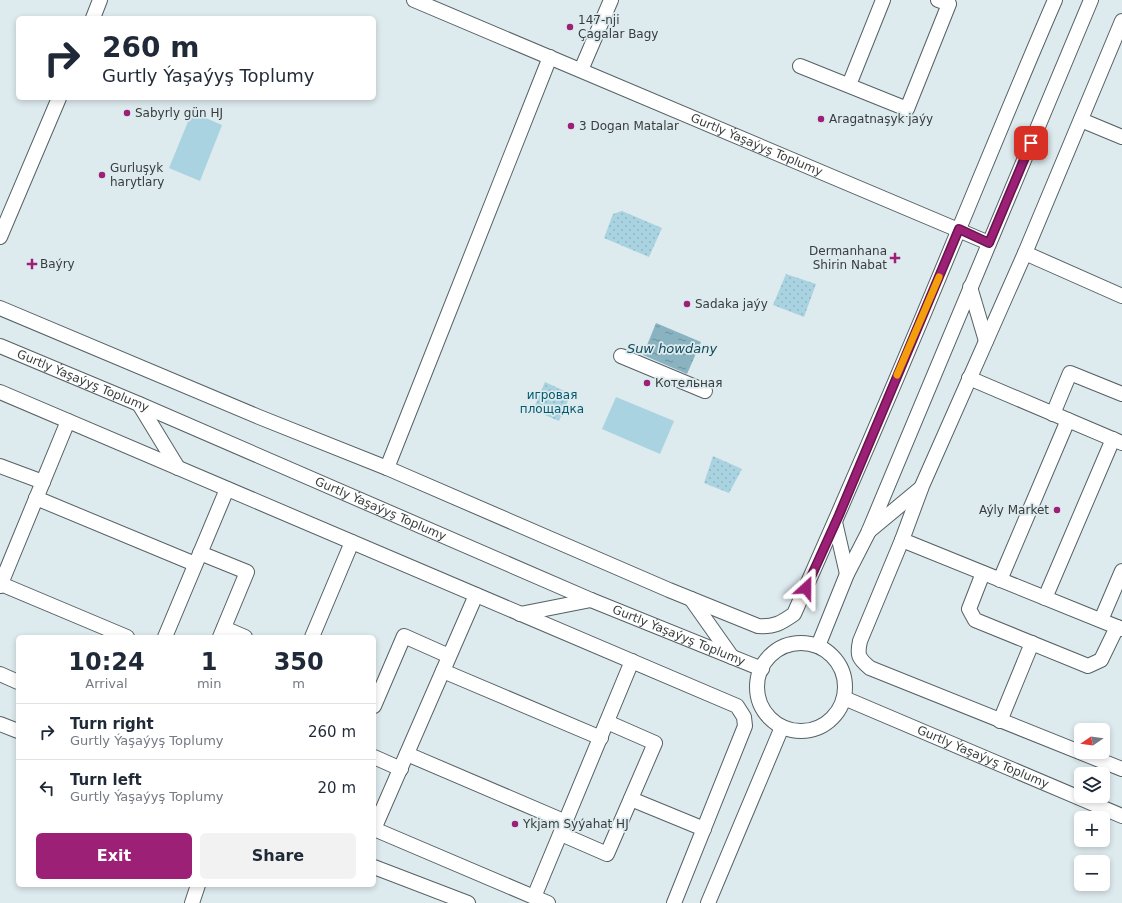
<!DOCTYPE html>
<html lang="en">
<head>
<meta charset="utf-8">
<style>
	body { margin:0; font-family:"DejaVu Sans",sans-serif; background:#f2f2f3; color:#1f2937; height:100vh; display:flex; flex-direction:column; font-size:15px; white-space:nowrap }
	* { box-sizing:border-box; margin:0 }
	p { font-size:13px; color:#747a83 }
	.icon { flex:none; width:22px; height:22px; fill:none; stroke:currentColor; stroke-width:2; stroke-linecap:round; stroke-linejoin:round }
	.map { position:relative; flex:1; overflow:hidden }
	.drawer { position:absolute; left:16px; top:635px; width:360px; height:252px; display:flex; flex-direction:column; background:#fff; border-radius:6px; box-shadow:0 2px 6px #0003 }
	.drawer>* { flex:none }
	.hud { position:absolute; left:16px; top:16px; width:360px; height:84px; border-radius:6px; box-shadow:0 2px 6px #0003; background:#fff; color:#1f2937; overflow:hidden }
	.needle { width:26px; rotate:257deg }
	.controls { position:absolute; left:1074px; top:723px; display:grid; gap:8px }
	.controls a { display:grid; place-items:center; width:36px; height:36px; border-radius:6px; background:#fff; box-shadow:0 2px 6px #0003; font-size:20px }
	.pin { position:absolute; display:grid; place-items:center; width:34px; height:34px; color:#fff; margin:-17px; border-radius:8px; box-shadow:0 2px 6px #0006 }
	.me { position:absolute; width:44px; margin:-22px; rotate:24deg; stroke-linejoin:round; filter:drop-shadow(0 0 3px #0008) }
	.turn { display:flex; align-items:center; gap:14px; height:84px; padding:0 20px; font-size:18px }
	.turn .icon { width:52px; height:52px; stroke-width:2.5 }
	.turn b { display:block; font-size:28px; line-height:34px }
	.eta { display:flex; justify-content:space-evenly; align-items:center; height:68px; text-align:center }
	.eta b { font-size:24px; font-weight:800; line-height:28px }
	.button { display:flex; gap:8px; margin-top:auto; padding:8px 20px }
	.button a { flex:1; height:46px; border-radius:6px; background:#9c2076; color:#fff; font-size:16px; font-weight:800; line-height:46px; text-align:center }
	.button a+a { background:#f2f2f3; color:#1f2937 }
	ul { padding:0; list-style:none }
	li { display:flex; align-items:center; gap:12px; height:56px; padding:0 20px; border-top:1px solid #e0e1e3 }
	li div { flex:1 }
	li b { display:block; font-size:15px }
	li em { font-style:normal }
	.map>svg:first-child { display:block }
	.grass { fill:#a9d3e0 }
	.park { fill:url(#park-dots) }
	.water { fill:url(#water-ripples) }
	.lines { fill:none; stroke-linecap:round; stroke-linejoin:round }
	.minor-casing { stroke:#556164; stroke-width:16 }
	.minor { stroke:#fff; stroke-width:14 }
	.route-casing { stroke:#65154d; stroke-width:10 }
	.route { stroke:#9c2076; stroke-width:7 }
	.slow { stroke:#f59e0b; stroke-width:7 }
	.poi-dot { fill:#9c2076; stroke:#ddeaee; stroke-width:1.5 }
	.labels { text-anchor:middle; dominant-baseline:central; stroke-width:3.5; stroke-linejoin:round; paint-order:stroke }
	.poi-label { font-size:12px; fill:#373d3e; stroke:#ddeaee; text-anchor:start }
	.street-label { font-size:12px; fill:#373d3e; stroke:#ddeaee }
	.park-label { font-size:12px; fill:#005a6d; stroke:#ddeaee }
	.water-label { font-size:13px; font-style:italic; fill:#0d4958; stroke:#ddeaee }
</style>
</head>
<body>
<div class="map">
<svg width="1122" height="903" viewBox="0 0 1122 903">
	<defs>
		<pattern id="park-dots" width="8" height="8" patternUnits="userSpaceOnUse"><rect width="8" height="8" fill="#a9d3e0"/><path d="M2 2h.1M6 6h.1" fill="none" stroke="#92b6c1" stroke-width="1.8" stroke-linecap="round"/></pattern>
		<pattern id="water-ripples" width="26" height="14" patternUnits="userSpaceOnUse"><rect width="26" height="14" fill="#89b3c0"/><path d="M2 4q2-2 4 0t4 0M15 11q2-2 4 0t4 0" fill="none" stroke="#71939d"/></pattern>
	</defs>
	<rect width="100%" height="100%" fill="#ddeaee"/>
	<g class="grass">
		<path d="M192,112L222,125L200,181L169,168Z"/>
		<path d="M616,397L674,421L660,454L602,429Z"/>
	</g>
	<g class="park">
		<path d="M622,211L662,228L649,257L604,238L613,214Z"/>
		<path d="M786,274L816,284L804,317L773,305Z"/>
		<path d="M545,382L571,394L559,421L533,410Z"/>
		<path d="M713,456L742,469L729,493L704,483Z"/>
	</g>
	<path class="water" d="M656,323L701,342L687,374L643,355Z"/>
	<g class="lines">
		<defs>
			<g id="minor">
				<path id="s1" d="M414,0L989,243"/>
				<path d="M93,18L100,0"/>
				<path d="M1122,21L1025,253L922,486L902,540L860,641C857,655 858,658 870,668L1122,769"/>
				<path d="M800,66L907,109L949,4L938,0"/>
				<path d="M581,70L611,0"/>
				<path d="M849,85L883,0"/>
				<path d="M1081,120L1122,137"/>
				<path d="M0,237L59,98"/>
				<path d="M1025,253L1122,296"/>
				<path d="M970,287L986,341"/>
				<path d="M0,308L259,417L387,468L669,590L758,626C775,627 781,623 794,614C851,486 906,358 959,229C991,152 1022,76 1055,0"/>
				<path id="s2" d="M0,346L139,404L591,600L762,669"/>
				<path d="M621,356L705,391"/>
				<path d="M969,378L1122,443"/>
				<path d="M0,392L737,706L744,717L745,726L674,903"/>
				<path d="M139,404L178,468"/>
				<path d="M1053,414L1070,373L1122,394"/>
				<path d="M0,466L43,482"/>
				<path d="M387,468L550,57"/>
				<path d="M36,498L195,564"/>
				<path d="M835,522L847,574"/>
				<path d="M869,531L921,488"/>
				<path d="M902,540L1122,629"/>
				<path d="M200,553L247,572L220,637"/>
				<path d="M983,573L969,609L975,620L1088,666L1101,660L1117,627"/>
				<path d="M1000,580L1068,420"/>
				<path d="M1,584L127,637"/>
				<path d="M0,586L68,421"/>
				<path d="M1045,598L1113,439"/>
				<path d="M691,599L732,657"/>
				<path d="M520,614L591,600"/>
				<path d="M1101,620L1122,571"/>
				<path d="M224,628L245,637"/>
				<path d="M165,637L227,489"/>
				<path d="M312,637L352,542"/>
				<circle cx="801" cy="687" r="44"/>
				<path d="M818,646L847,574L868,533L1091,0"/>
				<path d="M443,671L601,738"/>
				<path d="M0,674L18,682"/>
				<path id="s3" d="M844,698L1122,816"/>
				<path d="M374,706L404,636L449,656"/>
				<path d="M1000,721L1032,643"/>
				<path d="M0,724L18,731"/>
				<path d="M407,754L566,822"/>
				<path d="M374,757L401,769"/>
				<path d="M631,799L704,829"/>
				<path d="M374,829L476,595"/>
				<path d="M374,829L548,903"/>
				<path d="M561,834L607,854L655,743L607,722"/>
				<path d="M374,867L468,903"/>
				<path d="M534,897L632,661"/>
				<path d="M192,903L198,885"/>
				<path d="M708,903L782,727"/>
			</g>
		</defs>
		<use href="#minor" class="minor-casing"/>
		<use href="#minor" class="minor"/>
	</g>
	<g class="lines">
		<defs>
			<path id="route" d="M806,588L839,515L959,229L989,243L1031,143"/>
		</defs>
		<use href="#route" class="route-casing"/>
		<use href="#route" class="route"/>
		<path class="slow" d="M897,375L939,277"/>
	</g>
	<g class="poi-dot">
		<circle cx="570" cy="27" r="4"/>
		<circle cx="127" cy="113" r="4"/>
		<circle cx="821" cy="119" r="4"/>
		<circle cx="571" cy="126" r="4"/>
		<circle cx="102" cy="175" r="4"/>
		<path d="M893 252h4v4h4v4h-4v4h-4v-4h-4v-4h4z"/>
		<path d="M30 258h4v4h4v4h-4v4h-4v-4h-4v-4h4z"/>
		<circle cx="687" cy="304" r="4"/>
		<circle cx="647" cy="383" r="4"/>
		<circle cx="1057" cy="510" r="4"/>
		<circle cx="515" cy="824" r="4"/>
	</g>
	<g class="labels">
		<g class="poi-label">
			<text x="578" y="20">147-nji<tspan x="578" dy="14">Çagalar Bagy</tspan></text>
			<text x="135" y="113">Sabyrly gün HJ</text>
			<text x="829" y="119">Aragatnaşyk jaýy</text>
			<text x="579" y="126">3 Dogan Matalar</text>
			<text x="110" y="168">Gurluşyk<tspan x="110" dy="14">harytlary</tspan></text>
			<text x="887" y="251" text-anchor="end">Dermanhana<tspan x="887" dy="14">Shirin Nabat</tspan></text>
			<text x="40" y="264">Baýry</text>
			<text x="695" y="304">Sadaka jaýy</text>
			<text x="655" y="383">Котельная</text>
			<text x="1049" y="510" text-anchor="end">Aýly Market</text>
			<text x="523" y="824">Ykjam Syýahat HJ</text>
		</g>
		<g class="street-label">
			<text stroke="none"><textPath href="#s1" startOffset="372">Gurtly Ýaşaýyş Toplumy</textPath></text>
			<text stroke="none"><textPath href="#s2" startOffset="90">Gurtly Ýaşaýyş Toplumy</textPath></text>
			<text stroke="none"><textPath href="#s2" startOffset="414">Gurtly Ýaşaýyş Toplumy</textPath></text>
			<text stroke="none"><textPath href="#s2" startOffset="738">Gurtly Ýaşaýyş Toplumy</textPath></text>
			<text stroke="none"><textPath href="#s3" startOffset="151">Gurtly Ýaşaýyş Toplumy</textPath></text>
		</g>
		<g class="park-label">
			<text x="552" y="395">игровая<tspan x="552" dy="14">площадка</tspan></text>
		</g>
		<g class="water-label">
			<text x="672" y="348">Suw howdany</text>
		</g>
	</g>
</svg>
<div class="controls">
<a><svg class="needle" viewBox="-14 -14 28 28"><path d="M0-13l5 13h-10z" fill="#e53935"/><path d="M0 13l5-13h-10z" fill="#747a83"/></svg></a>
<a><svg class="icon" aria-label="layers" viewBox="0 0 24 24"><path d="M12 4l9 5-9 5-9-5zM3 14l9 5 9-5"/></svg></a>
<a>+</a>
<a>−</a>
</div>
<div class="pin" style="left:1031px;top:143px;background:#d93025"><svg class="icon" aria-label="arrive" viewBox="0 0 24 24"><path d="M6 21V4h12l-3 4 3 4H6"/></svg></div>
<svg class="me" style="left:806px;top:588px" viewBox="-20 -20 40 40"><path d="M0-17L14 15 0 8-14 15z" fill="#9c2076" stroke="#fff" stroke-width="4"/></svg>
<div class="hud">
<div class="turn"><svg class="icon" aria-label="right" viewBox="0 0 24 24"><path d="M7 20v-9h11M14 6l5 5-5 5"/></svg><div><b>260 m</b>Gurtly Ýaşaýyş Toplumy</div></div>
</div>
<section class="drawer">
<div class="eta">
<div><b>10:24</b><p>Arrival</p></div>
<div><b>1</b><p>min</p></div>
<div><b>350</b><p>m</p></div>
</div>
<ul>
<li><svg class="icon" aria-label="right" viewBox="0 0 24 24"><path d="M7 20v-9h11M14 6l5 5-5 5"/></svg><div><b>Turn right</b><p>Gurtly Ýaşaýyş Toplumy</p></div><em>260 m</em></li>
<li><svg class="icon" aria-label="left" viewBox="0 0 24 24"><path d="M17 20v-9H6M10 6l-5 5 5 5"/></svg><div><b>Turn left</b><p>Gurtly Ýaşaýyş Toplumy</p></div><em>20 m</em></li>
</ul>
<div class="button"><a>Exit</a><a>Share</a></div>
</section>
</div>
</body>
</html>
